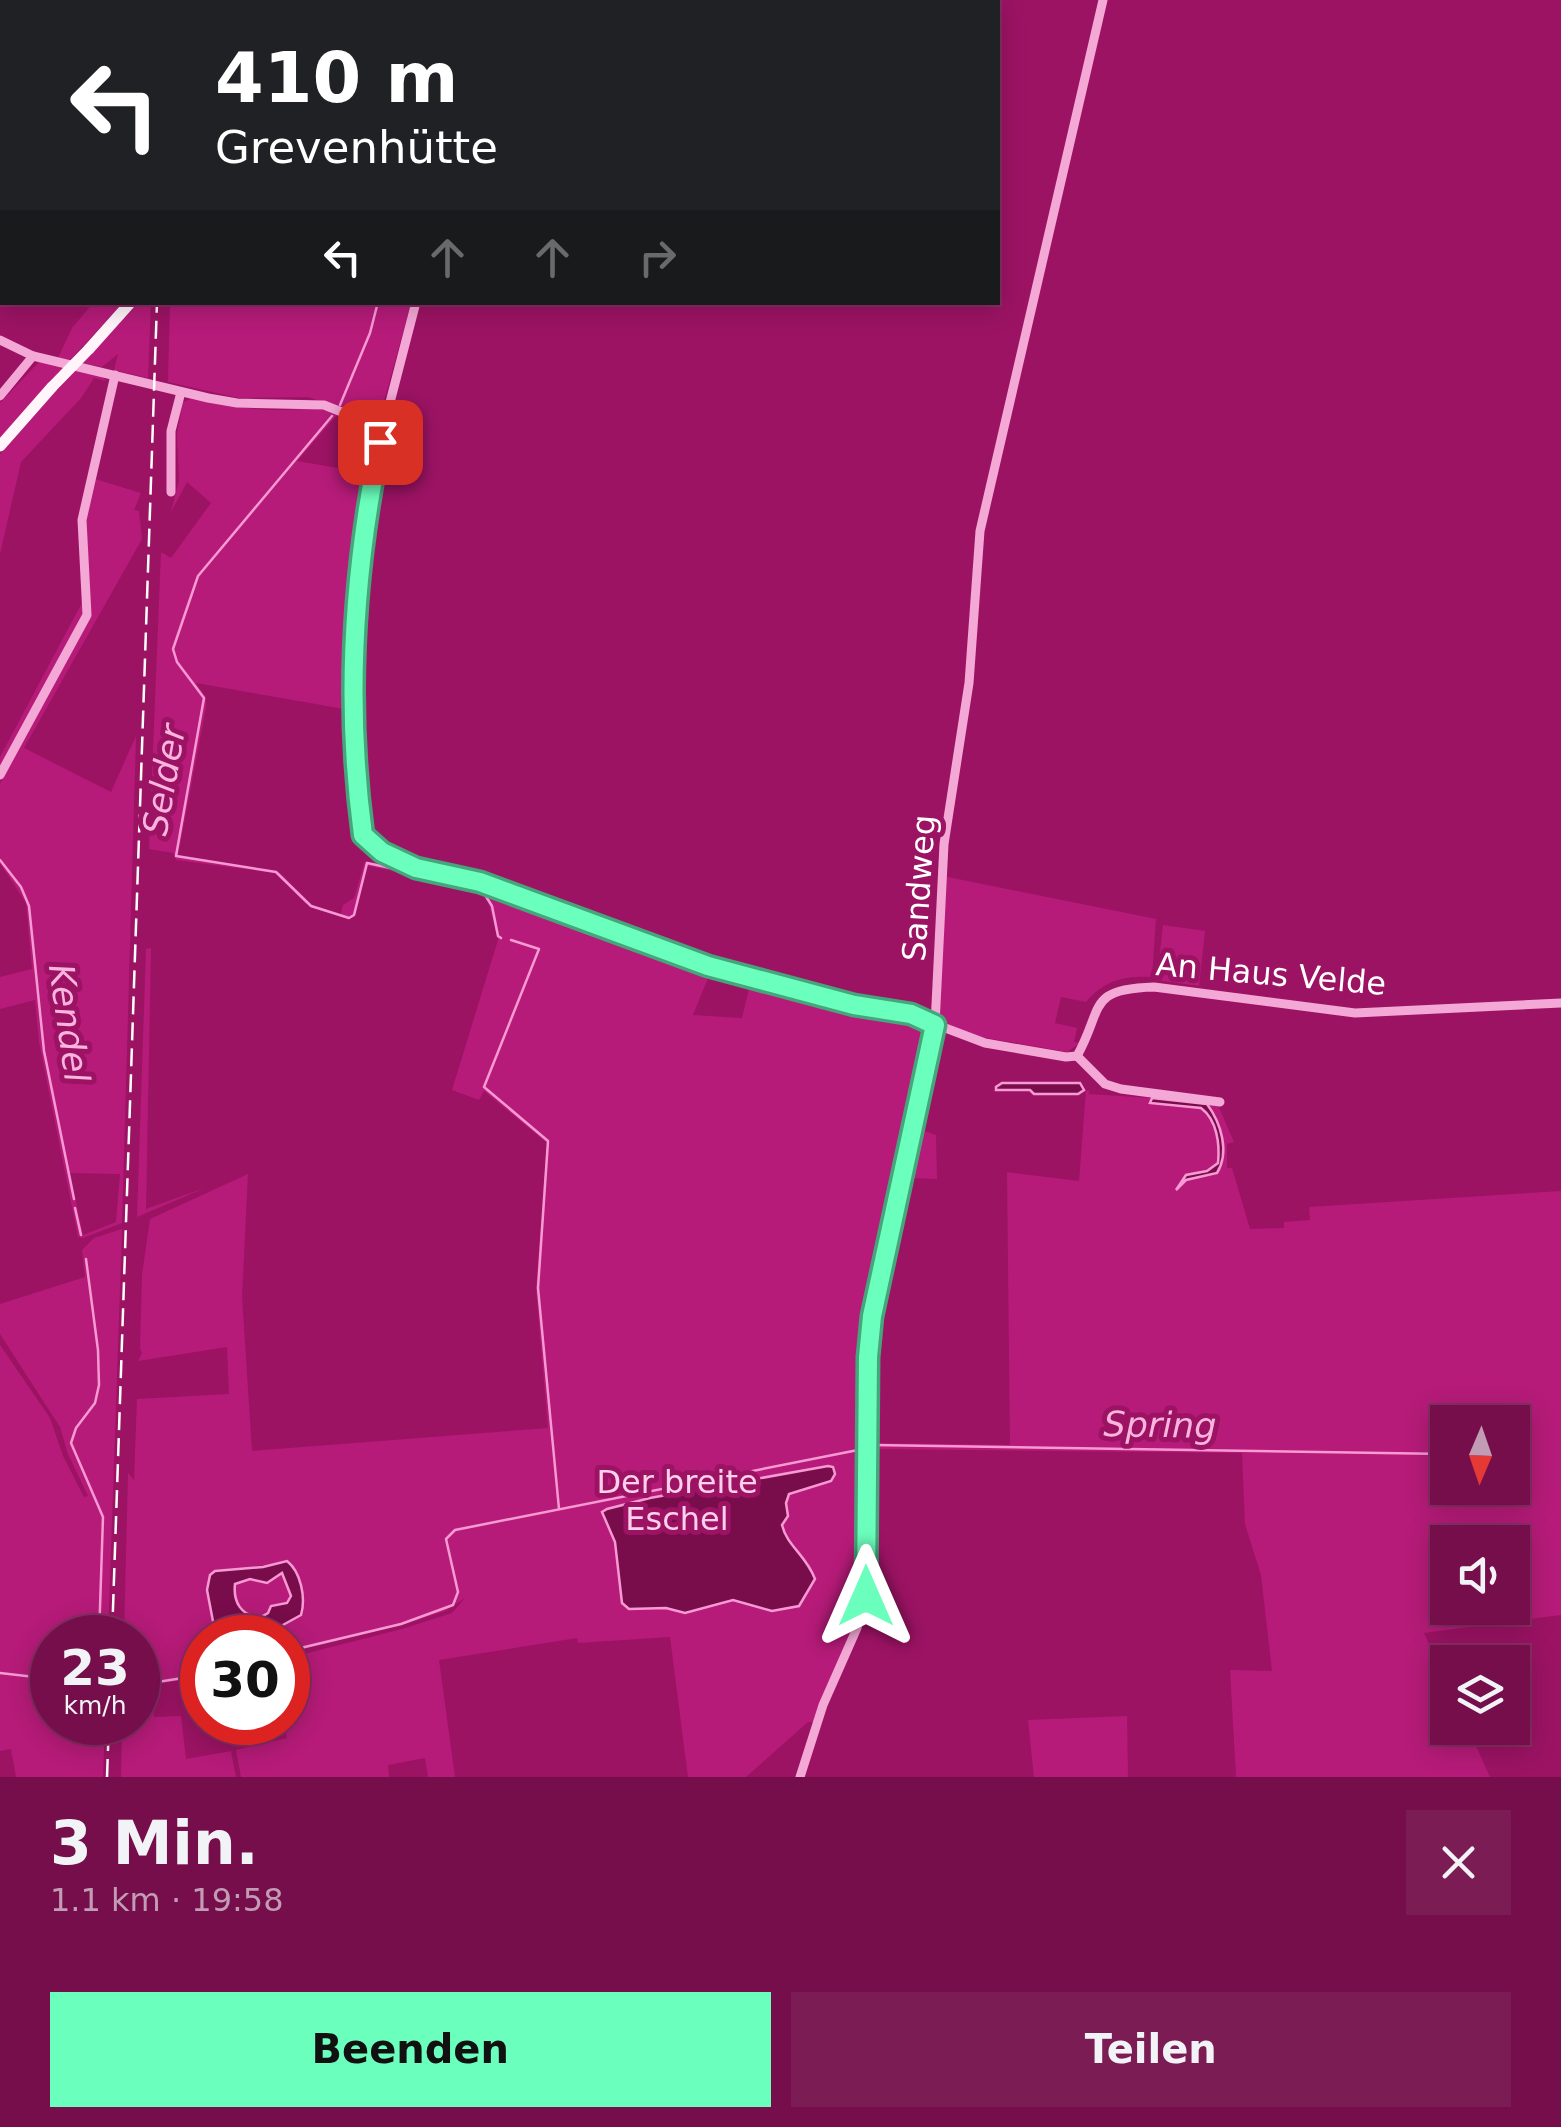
<!DOCTYPE html>
<html lang="de">
<head>
<meta charset="utf-8">
<style>
	body { margin:0; font-family:"DejaVu Sans",sans-serif; background:#7c1c55; color:#f1f3f6; height:100vh; display:flex; flex-direction:column; font-size:38px; white-space:nowrap }
	* { box-sizing:border-box; margin:0 }
	p { font-size:32px; color:#c29cb5 }
	.icon { flex:none; width:55px; height:55px; fill:none; stroke:currentColor; stroke-width:2; stroke-linecap:round; stroke-linejoin:round }
	.map { position:relative; height:1777px; overflow:hidden }
	.side { display:flex; flex-direction:column; background:#750e4b; flex:1 }
	.side>* { flex:none }
	.hud { position:absolute; left:0px; top:0px; width:1000px; height:305px; box-shadow:0 5px 25px #0003,0 0 0 2px #862e63; background:#202124; color:#fff; overflow:hidden }
	.needle { width:65px; rotate:182deg }
	.controls { position:absolute; left:1430px; top:1405px; display:grid; gap:20px }
	.controls a { display:grid; place-items:center; width:100px; height:100px; border-radius:0px; background:#750e4b; box-shadow:0 5px 25px #0003,0 0 0 2px #862e63; font-size:50px }
	.speed { position:absolute; left:30px; top:1615px; display:flex; gap:20px; font-size:50px; font-weight:700; text-align:center }
	.speed>* { display:grid; place-content:center; width:130px; height:130px; border-radius:50%; background:#750e4b; box-shadow:0 5px 25px #0003,0 0 0 2px #862e63; line-height:1 }
	.speed small { font-size:25px; font-weight:400 }
	.speed .limit { border:15px solid #d22; background:#fff; color:#111 }
	.pin { position:absolute; display:grid; place-items:center; width:85px; height:85px; color:#fff; margin:-42px; border-radius:20px; box-shadow:0 5px 15px #0006 }
	.me { position:absolute; width:110px; margin:-55px; rotate:0deg; stroke-linejoin:round; filter:drop-shadow(0 0 8px #0008) }
	.turn { display:flex; align-items:center; gap:35px; height:210px; padding:0 50px; font-size:45px }
	.turn .icon { width:130px; height:130px; stroke-width:2.5 }
	.turn b { display:block; font-size:70px; line-height:85px }
	.lanes { display:flex; align-items:center; height:95px; padding:0 50px; background:#0003; justify-content:center; gap:50px; direction:ltr }
	.lanes .off { opacity:.35 }
	.round { display:grid; place-items:center; flex:none; width:105px; height:105px; border-radius:0px; background:#7c1c55 }
	.headline { display:flex; align-items:center; justify-content:space-between; height:170px; padding:0 50px }
	h1 { font-size:60px; font-weight:700; line-height:75px }
	.cta { display:flex; gap:20px; margin-top:auto; padding:20px 50px }
	.cta a { flex:1; height:115px; border-radius:0px; background:#6bffbd; color:#111; font-size:40px; font-weight:700; line-height:115px; text-align:center }
	.cta a+a { background:#7c1c55; color:#f1f3f6 }
	.map>svg:first-child { display:block }
	.green { fill:#b61b79; fill-rule:evenodd }
	.water { fill:#790c4b; stroke:#f79ad4; stroke-width:2.5; fill-rule:evenodd }
	.lines { fill:none; stroke-linecap:round; stroke-linejoin:round }
	.stream { stroke:#f79ad4; stroke-width:2.5 }
	.minor { stroke:#f4a8d6; stroke-width:9 }
	.major { stroke:#fff5fa; stroke-width:11 }
	.rail { stroke:#fff; stroke-width:2.5; stroke-dasharray:18 8; stroke-linecap:butt }
	.major-bridge { stroke:#fff5fa; stroke-width:11 }
	.route-casing { stroke:#46a67b; stroke-width:25 }
	.route { stroke:#6bffbd; stroke-width:18 }
	.labels { text-anchor:middle; dominant-baseline:central; stroke-width:10; stroke-linejoin:round; paint-order:stroke }
	.street-label { font-size:32px; fill:#fff; stroke:#9c1364 }
	.park-label { font-size:32px; fill:#fdd1ec; stroke:#9c1364 }
	.water-label { font-size:35px; font-style:italic; fill:#fab5df; stroke:#9c1364 }
</style>
</head>
<body>
<div class="map">
<svg width="1561" height="1777" viewBox="0 0 1561 1777">
	<rect width="100%" height="100%" fill="#9c1364"/>
	<g class="green">
		<path d="M93,303H123L70,360L58,358L72,328Z"/>
		<path d="M137,303H151L148,378L114,370L118,354L102,367L83,363Z"/>
		<path d="M170,303H411L381,412L363,415L308,397L239,398L168,382Z"/>
		<path d="M39,362L102,376L106,381L94,378L81,398L21,462L0,554V454L72,373L0,439V403Z"/>
		<path d="M191,399C218,404 245,409 273,410C295,411 316,404 337,415L297,461L367,473L347,627L350,710L196,683L206,698V707L178,855L279,872L312,905L341,914L343,905L354,898L365,861L477,884L710,973L693,1015L742,1018L750,985L837,1006L913,1020L931,1030L871,1304L862,1595L856,1619L815,1722H808L746,1777H688L670,1637L578,1643L577,1638L439,1660L455,1777H428L425,1758L388,1765L389,1777H241L236,1750L287,1738L284,1723L288,1722V1658L402,1629L452,1613L465,1598L445,1611L401,1625L288,1653V1638L261,1637L296,1619L303,1611L298,1576L293,1566L273,1564L215,1571L210,1575L207,1590L216,1637L202,1638V1677L152,1685L154,1717L181,1716L186,1759L231,1751L236,1777H121L122,1723L138,1722V1638L124,1637L128,1473L134,1480L137,1399L229,1394L227,1347L138,1361L142,1353L140,1349L142,1275L150,1219L248,1174L242,1296L252,1451L548,1428L536,1289L547,1143L484,1091L479,1100L452,1090L498,940L487,897L479,888L368,866L355,916L348,919L305,903L275,873L176,860L173,853L149,849L161,552L171,558L211,503L187,482L171,512L179,480L177,434L183,402Z"/>
		<path d="M95,479L141,493L134,510L139,511L142,539L24,748L111,792L136,736L122,1223L83,1238L78,1237L39,1042L35,1000L0,1009V977L32,969L26,903L0,863V784L91,612L86,521ZM70,1173L120,1174L116,1222L83,1235Z"/>
		<path d="M84,599L85,609L0,767V757Z"/>
		<path d="M943,876L1156,919L1152,977C1124,976 1105,980 1086,1002L1061,997L1055,1023L1077,1028L1074,1042L1080,1043L1067,1052L981,1037L940,1022Z"/>
		<path d="M1163,925L1205,931L1199,986L1157,980Z"/>
		<path d="M151,948L146,1209L207,1187L137,1217L146,949Z"/>
		<path d="M941,1031L919,1129L936,1135L937,1179L909,1178L871,1348L879,1285L937,1032Z"/>
		<path d="M1086,1091H1090L1088,1094L1152,1098L1150,1103L1201,1108C1217,1120 1220,1144 1218,1163L1207,1171L1186,1175L1178,1189L1186,1180L1217,1173L1223,1144L1207,1104L1218,1105L1234,1142L1227,1144V1168H1232L1250,1229L1284,1228V1222L1310,1220L1309,1207L1561,1191V1615L1424,1633L1447,1684L1448,1728H1468L1490,1777H1236L1230,1670L1272,1671L1261,1575L1245,1524L1242,1453L870,1449L872,1443L1010,1445L1007,1172L1079,1181ZM1448,1422H1512V1488H1448ZM1448,1542H1512V1608H1448Z"/>
		<path d="M122,1229L108,1637L52,1638V1722L105,1723L103,1777H16L11,1749L0,1751V1345L50,1418L63,1456L84,1497L88,1496L68,1454L60,1427L0,1334V1304L85,1277L82,1250L94,1238Z"/>
		<path d="M282,1573L291,1596L287,1603L271,1606L268,1613L259,1618C241,1616 233,1602 235,1584L250,1579L267,1583Z"/>
		<path d="M1127,1716L1128,1777H1034L1028,1720Z"/>
	</g>
	<g class="water">
		<path d="M1002,1083H1080L1084,1090L1078,1094H1034L1030,1090H996V1087Z"/>
		<path d="M1152,1098L1207,1104C1221,1123 1230,1152 1217,1173L1186,1180L1176,1190L1186,1175L1207,1171L1218,1163C1220,1144 1217,1120 1201,1108L1150,1103Z"/>
		<path d="M828,1466L833,1467L835,1474L831,1481L789,1494L786,1503L788,1516L782,1525C787,1546 806,1555 815,1579L799,1606L772,1611L733,1600L685,1613L666,1608L629,1609L622,1603L615,1542L602,1512L607,1509L650,1498Z"/>
		<path d="M287,1561C301,1572 306,1598 301,1615L261,1637H216L207,1590L210,1575L215,1571L263,1567ZM282,1573L291,1596L287,1603L271,1606L268,1613L259,1618C241,1615 233,1602 235,1584L250,1579L267,1583Z"/>
	</g>
	<g class="lines">
		<g class="stream">
			<path d="M340,405L370,333L378,302"/>
			<path d="M332,416L198,576L173,649L177,662L204,698L176,856L276,872L311,906L349,918L354,915L367,863L480,887L492,906L498,936L501,938"/>
			<path d="M0,860L21,887L29,906L44,1051L74,1199"/>
			<path d="M511,940L539,949L484,1087L548,1141L538,1288L559,1509"/>
			<path d="M75,1208L81,1235"/>
			<path d="M86,1259L98,1350L99,1385L95,1403L76,1428L71,1443L103,1517L99,1638"/>
			<path d="M873,1445L1447,1454"/>
			<path d="M288,1651L401,1624L453,1605L458,1592L446,1539L455,1530L858,1450"/>
			<path d="M0,1673L52,1679"/>
			<path d="M138,1685L202,1675"/>
		</g>
		<g class="minor">
			<path d="M346,2L347,0"/>
			<path d="M416,302L380,441L356,586L353,638L358,787L363,835L382,852L416,868L480,882L746,979L911,1015L985,1043L1066,1057L1077,1056C1104,1008 1086,989 1154,987L1355,1013L1561,1003"/>
			<path d="M0,340L33,356L208,398L237,403L324,405L359,419L385,421"/>
			<path d="M0,396L33,356"/>
			<path d="M359,419L380,441"/>
			<path d="M171,492V431L181,392"/>
			<path d="M0,775L87,615L82,520L115,375"/>
			<path d="M1077,1056L1105,1084L1121,1089L1220,1102"/>
			<path d="M800,1777L823,1705L857,1628L866,1596L868,1357L872,1316L935,1025L944,844L969,683L980,531L1103,0"/>
		</g>
		<g class="major">
			<path d="M301,2L302,0"/>
			<path d="M89,349L131,302"/>
			<path d="M0,446L52,387"/>
		</g>
		<g class="rail">
			<path d="M168,2V0"/>
			<path d="M112,1638L157,302"/>
			<path d="M107,1777L109,1722"/>
		</g>
		<path class="major-bridge" d="M52,387L89,349"/>
	</g>
	<g class="lines">
		<defs>
			<path id="route" d="M380,442C353,573 345,702 363,835L382,852L416,868L480,882L708,966L854,1005L911,1014L935,1025L872,1316L868,1357L866,1596"/>
		</defs>
		<use href="#route" class="route-casing"/>
		<use href="#route" class="route"/>
	</g>
	<g class="labels">
		<g class="street-label">
			<text transform="translate(919 888) rotate(-86)">Sandweg</text>
			<text transform="translate(1271 974) rotate(5)">An Haus Velde</text>
		</g>
		<g class="park-label">
			<text x="677" y="1482">Der breite<tspan x="677" dy="37">Eschel</tspan></text>
		</g>
		<g class="water-label">
			<text transform="translate(164 780) rotate(-80)">Selder</text>
			<text transform="translate(69 1023) rotate(82)">Kendel</text>
			<text transform="translate(1160 1425) rotate(1)">Spring</text>
		</g>
	</g>
</svg>
<div class="controls">
<a><svg class="needle" viewBox="-14 -14 28 28"><path d="M0-13l5 13h-10z" fill="#e53935"/><path d="M0 13l5-13h-10z" fill="#c29cb5"/></svg></a>
<a><svg class="icon" aria-label="sound" viewBox="0 0 24 24"><path d="M4 9h4l5-4v14l-5-4H4zM17 9q2 3 0 6"/></svg></a>
<a><svg class="icon" aria-label="layers" viewBox="0 0 24 24"><path d="M12 4l9 5-9 5-9-5zM3 14l9 5 9-5"/></svg></a>
</div>
<div class="speed"><div>23<small>km/h</small></div><div class="limit">30</div></div>
<div class="pin" style="left:380px;top:442px;background:#d93025"><svg class="icon" aria-label="arrive" viewBox="0 0 24 24"><path d="M6 21V4h12l-3 4 3 4H6"/></svg></div>
<svg class="me" style="left:866px;top:1596px" viewBox="-20 -20 40 40"><path d="M0-17L14 15 0 8-14 15z" fill="#6bffbd" stroke="#fff" stroke-width="4"/></svg>
<div class="hud">
<div class="turn"><svg class="icon" aria-label="left" viewBox="0 0 24 24"><path d="M17 20v-9H6M10 6l-5 5 5 5"/></svg><div><b>410 m</b>Grevenhütte</div></div>
<div class="lanes"><svg class="icon" aria-label="left" viewBox="0 0 24 24"><path d="M17 20v-9H6M10 6l-5 5 5 5"/></svg><svg class="icon off" aria-label="ahead" viewBox="0 0 24 24"><path d="M12 20V5M6 11l6-6 6 6"/></svg><svg class="icon off" aria-label="ahead" viewBox="0 0 24 24"><path d="M12 20V5M6 11l6-6 6 6"/></svg><svg class="icon off" aria-label="right" viewBox="0 0 24 24"><path d="M7 20v-9h11M14 6l5 5-5 5"/></svg></div>
</div>
</div>
<section class="side">
<div class="headline"><div><h1>3 Min.</h1><p>1.1 km · 19:58</p></div><a class="round"><svg class="icon" aria-label="close" viewBox="0 0 24 24"><path d="M6 6l12 12M18 6L6 18"/></svg></a></div>
<div class="cta"><a>Beenden</a><a>Teilen</a></div>
</section>
</body>
</html>
